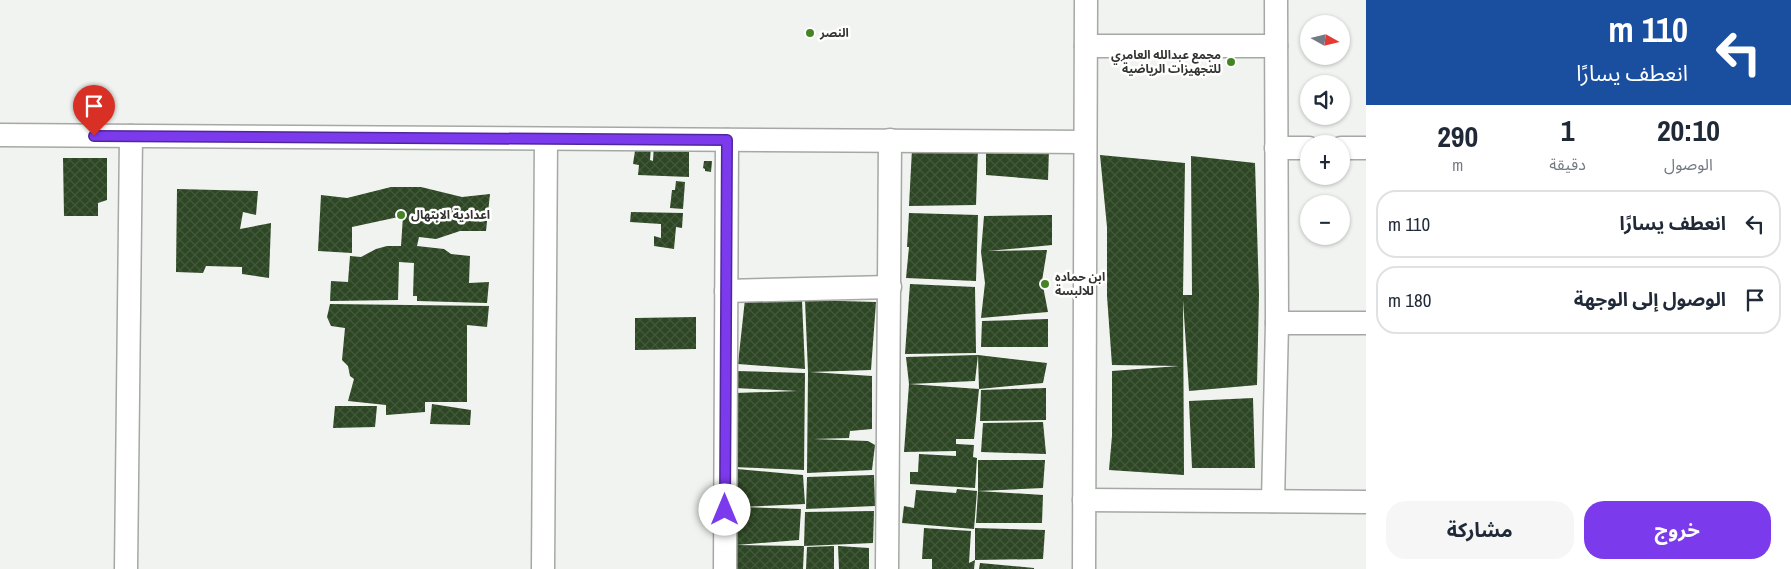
<!DOCTYPE html>
<html lang="ar">
<head>
<meta charset="utf-8">
<style>
	body { margin:0; font-family:"Archivo Narrow","Noto Sans Arabic",sans-serif; background:#f6f6f7; color:#1f2937; direction:rtl; height:100vh; display:flex; flex-direction:column; font-size:19px; white-space:nowrap }
	* { box-sizing:border-box; margin:0 }
	p { font-size:16px; color:#747a83 }
	.icon { flex:none; width:28px; height:28px; fill:none; stroke:currentColor; stroke-width:2; stroke-linecap:round; stroke-linejoin:round }
	.map { position:relative; flex:1; overflow:hidden; direction:ltr }
	.panel { display:flex; flex-direction:column; background:#fff; width:425px }
	.panel>* { flex:none }
	.guide { background:#1a4fa0; color:#fff; overflow:hidden }
	.needle { width:32px; rotate:98deg }
	.tools { position:absolute; left:1300px; top:15px; display:grid; gap:10px }
	.tools a { display:grid; place-items:center; width:50px; height:50px; border-radius:50%; background:#fff; box-shadow:0 1px 4px #0004; font-size:25px }
	.pin { position:absolute; display:grid; place-items:center; width:42px; height:42px; color:#fff; margin:-51px -21px; border-radius:50% 50% 50% 0; rotate:-45deg; box-shadow:0 0 5px #0007 }
	.pin .icon { rotate:45deg }
	.me { position:absolute; width:55px; margin:-28px; rotate:0deg; stroke-linejoin:round; filter:drop-shadow(0 0 4px #0008) }
	.turn { display:flex; align-items:center; gap:18px; height:105px; padding:0 20px; font-size:22px }
	.turn .icon { width:65px; height:65px; stroke-width:2.5 }
	.turn b { display:block; font-size:35px; line-height:42px }
	.eta { display:flex; justify-content:space-evenly; align-items:center; height:85px; text-align:center }
	.eta b { font-size:30px; font-weight:700; line-height:35px }
	.action { display:flex; gap:10px; margin-top:auto; padding:10px 20px }
	.action a { flex:1; height:58px; border-radius:20px; background:#7c3aed; color:#fff; font-size:20px; font-weight:700; line-height:58px; text-align:center }
	.action a+a { background:#f6f6f7; color:#1f2937 }
	ul { padding:0; list-style:none }
	li { display:flex; align-items:center; gap:15px; height:68px; margin:0 10px 8px; padding:0 10px; border:2px solid #e0e1e3; border-radius:20px }
	li div { flex:1 }
	li b { display:block; font-size:19px }
	li em { font-style:normal }
	main { display:flex; flex:1; min-height:0 }
	.map>svg:first-child { display:block }
	.building { fill:url(#building-cross-hatch) }
	.lines { fill:none; stroke-linecap:round; stroke-linejoin:round }
	.street-casing { stroke:#a5a8a4; stroke-width:25 }
	.street { stroke:#fff; stroke-width:22 }
	.route-casing { stroke:#51269a; stroke-width:12 }
	.route { stroke:#7c3aed; stroke-width:9 }
	.poi-dot { fill:#448424; stroke:#fff; stroke-width:2 }
	.labels { text-anchor:middle; dominant-baseline:central; stroke-width:5; stroke-linejoin:round; paint-order:stroke }
	.poi-label { font-size:12px; font-weight:bold; fill:#333432; stroke:#fff; text-anchor:start }
</style>
</head>
<body>
<main>
<section class="panel">
<div class="guide">
<div class="turn"><svg class="icon" aria-label="left" viewBox="0 0 24 24"><path d="M17 20v-9H6M10 6l-5 5 5 5"/></svg><div><b>110 m</b>انعطف يسارًا</div></div>
</div>
<div class="eta">
<div><b>20:10</b><p>الوصول</p></div>
<div><b>1</b><p>دقيقة</p></div>
<div><b>290</b><p>m</p></div>
</div>
<ul>
<li><svg class="icon" aria-label="left" viewBox="0 0 24 24"><path d="M17 20v-9H6M10 6l-5 5 5 5"/></svg><div><b>انعطف يسارًا</b></div><em>110 m</em></li>
<li><svg class="icon" aria-label="arrive" viewBox="0 0 24 24"><path d="M6 21V4h12l-3 4 3 4H6"/></svg><div><b>الوصول إلى الوجهة</b></div><em>180 m</em></li>
</ul>
<div class="action"><a>خروج</a><a>مشاركة</a></div>
</section>
<div class="map">
<svg width="1366" height="569" viewBox="0 0 1366 569">
	<defs>
		<pattern id="building-cross-hatch" width="8" height="8" patternUnits="userSpaceOnUse" patternTransform="scale(1.25)"><rect width="8" height="8" fill="#2d4623"/><path d="M0 0l8 8M0 8l8-8" fill="none" stroke="#43593b"/></pattern>
	</defs>
	<rect width="100%" height="100%" fill="#f0f3ef"/>
	<g class="building">
		<path d="M654,143H689V177L638,175L639,165L633,164L636,144L651,146L650,160L653,161Z"/>
		<path d="M978,148L976,205L909,206L912,149Z"/>
		<path d="M986,149H1049L1048,180L986,175Z"/>
		<path d="M1100,155L1185,163L1183,295H1192L1191,156L1255,163L1259,294L1257,385L1189,391L1183,300L1184,475L1109,470L1112,436V371L1179,366L1112,365L1107,296V227Z"/>
		<path d="M63,158H107V200L98,203V216H64Z"/>
		<path d="M704,161H712L711,172L705,171V169L703,168Z"/>
		<path d="M676,181L685,182L683,209L670,208L672,190H675Z"/>
		<path d="M391,187H421L462,197L490,194L486,231H460L436,239L419,237L417,246L444,249L451,254L470,256L469,283L489,282L487,303L417,301V296H413L414,263L399,262L398,300L330,301L331,281L348,282L350,256L361,257L376,249L387,246H401L403,216L352,227V253L318,251L321,195L347,198Z"/>
		<path d="M177,189L258,191L256,215L243,212L240,229L271,223L269,278L242,274V267L206,266L203,273L176,272Z"/>
		<path d="M631,212L683,213L682,228L676,227L674,249L654,246V236L661,238V224L630,222Z"/>
		<path d="M909,213L978,215L976,281L906,278L909,247H907Z"/>
		<path d="M1052,215V245L988,251L1047,250L1042,281L1048,312L981,318L985,283L981,252L984,216Z"/>
		<path d="M910,284L975,287L976,353L905,354Z"/>
		<path d="M745,299L802,301L805,369L738,364Z"/>
		<path d="M805,300L876,302L871,370L810,372L872,376V429L850,431L849,438L813,439L868,441L875,445L872,470L807,473L808,372Z"/>
		<path d="M330,304L489,306L487,327L467,325V402H425V412L386,415V405L348,401L354,379L350,376L348,366L342,360L345,328L331,326L327,317Z"/>
		<path d="M696,317V349L635,350V318Z"/>
		<path d="M1048,319V347H981L982,321Z"/>
		<path d="M978,355L975,381L909,384L906,357Z"/>
		<path d="M978,355L1047,363L1043,383L979,389L974,439H956V444L974,445L973,457L977,458L975,488L910,484V472H918L919,454L956,456V451L904,452L909,384L979,389Z"/>
		<path d="M736,371L805,373L804,470L733,467L735,393L798,391L735,388Z"/>
		<path d="M1046,388V420L980,421L981,390Z"/>
		<path d="M1253,398L1255,468H1192L1189,401Z"/>
		<path d="M432,404L471,410L470,425L430,424Z"/>
		<path d="M335,406H377L375,427L333,428Z"/>
		<path d="M1043,422L1046,454L981,452L983,423Z"/>
		<path d="M978,460H1045L1043,488L978,491Z"/>
		<path d="M737,469L803,475L805,504L740,507L801,509L799,540L736,545L804,546L803,569H732L734,508Z"/>
		<path d="M874,475L875,506L806,509L807,477Z"/>
		<path d="M957,489L977,491L974,529L902,523L904,506L914,508L916,490L956,493Z"/>
		<path d="M978,491L1043,495L1042,523H976Z"/>
		<path d="M874,511L873,543L804,546L805,512Z"/>
		<path d="M924,528L971,531L969,563L975,560L974,569H932V559H922Z"/>
		<path d="M975,528L1045,530L1043,559L975,560Z"/>
		<path d="M834,546V569H806L807,547Z"/>
		<path d="M838,546L869,548V569H839Z"/>
		<path d="M980,563L1034,568V569H979Z"/>
	</g>
	<g class="lines">
		<defs>
			<g id="street">
				<path d="M1086,46H1276"/>
				<path d="M0,135L1085,142"/>
				<path d="M1276,148H1309"/>
				<path d="M1341,148H1366"/>
				<path d="M726,291L890,287"/>
				<path d="M1277,323H1366"/>
				<path d="M1084,500L1366,502"/>
				<path d="M1273,501L1277,323L1276,0"/>
				<path d="M126,569L131,136"/>
				<path d="M543,569L546,139"/>
				<path d="M725,569L727,140"/>
				<path d="M887,569L890,140"/>
				<path d="M1084,569L1086,0"/>
			</g>
		</defs>
		<use href="#street" class="street-casing"/>
		<use href="#street" class="street"/>
	</g>
	<g class="lines">
		<defs>
			<path id="route" d="M94,136L727,140L725,510"/>
		</defs>
		<use href="#route" class="route-casing"/>
		<use href="#route" class="route"/>
	</g>
	<g class="poi-dot">
		<circle cx="810" cy="33" r="5"/>
		<circle cx="1231" cy="62" r="5"/>
		<circle cx="401" cy="215" r="5"/>
		<circle cx="1045" cy="284" r="5"/>
	</g>
	<g class="labels">
		<g class="poi-label">
			<text x="820" y="33">النصر</text>
			<text x="1221" y="55" text-anchor="end">مجمع عبدالله العامري<tspan x="1221" dy="14">للتجهيزات الرياضية</tspan></text>
			<text x="411" y="215">اعدادية الابتهال</text>
			<text x="1055" y="277">ابن حماده<tspan x="1055" dy="14">للالبسة</tspan></text>
		</g>
	</g>
</svg>
<div class="tools">
<a><svg class="needle" viewBox="-14 -14 28 28"><path d="M0-13l5 13h-10z" fill="#e53935"/><path d="M0 13l5-13h-10z" fill="#747a83"/></svg></a>
<a><svg class="icon" aria-label="sound" viewBox="0 0 24 24"><path d="M4 9h4l5-4v14l-5-4H4zM17 9q2 3 0 6"/></svg></a>
<a>+</a>
<a>−</a>
</div>
<div class="pin" style="left:94px;top:136px;background:#d93025"><svg class="icon" aria-label="arrive" viewBox="0 0 24 24"><path d="M6 21V4h12l-3 4 3 4H6"/></svg></div>
<svg class="me" style="left:725px;top:510px" viewBox="-20 -20 40 40"><circle r="19" fill="#fff"/><path d="M0-13L10 11 0 6-10 11z" fill="#7c3aed"/></svg>
</div>
</main>
</body>
</html>
